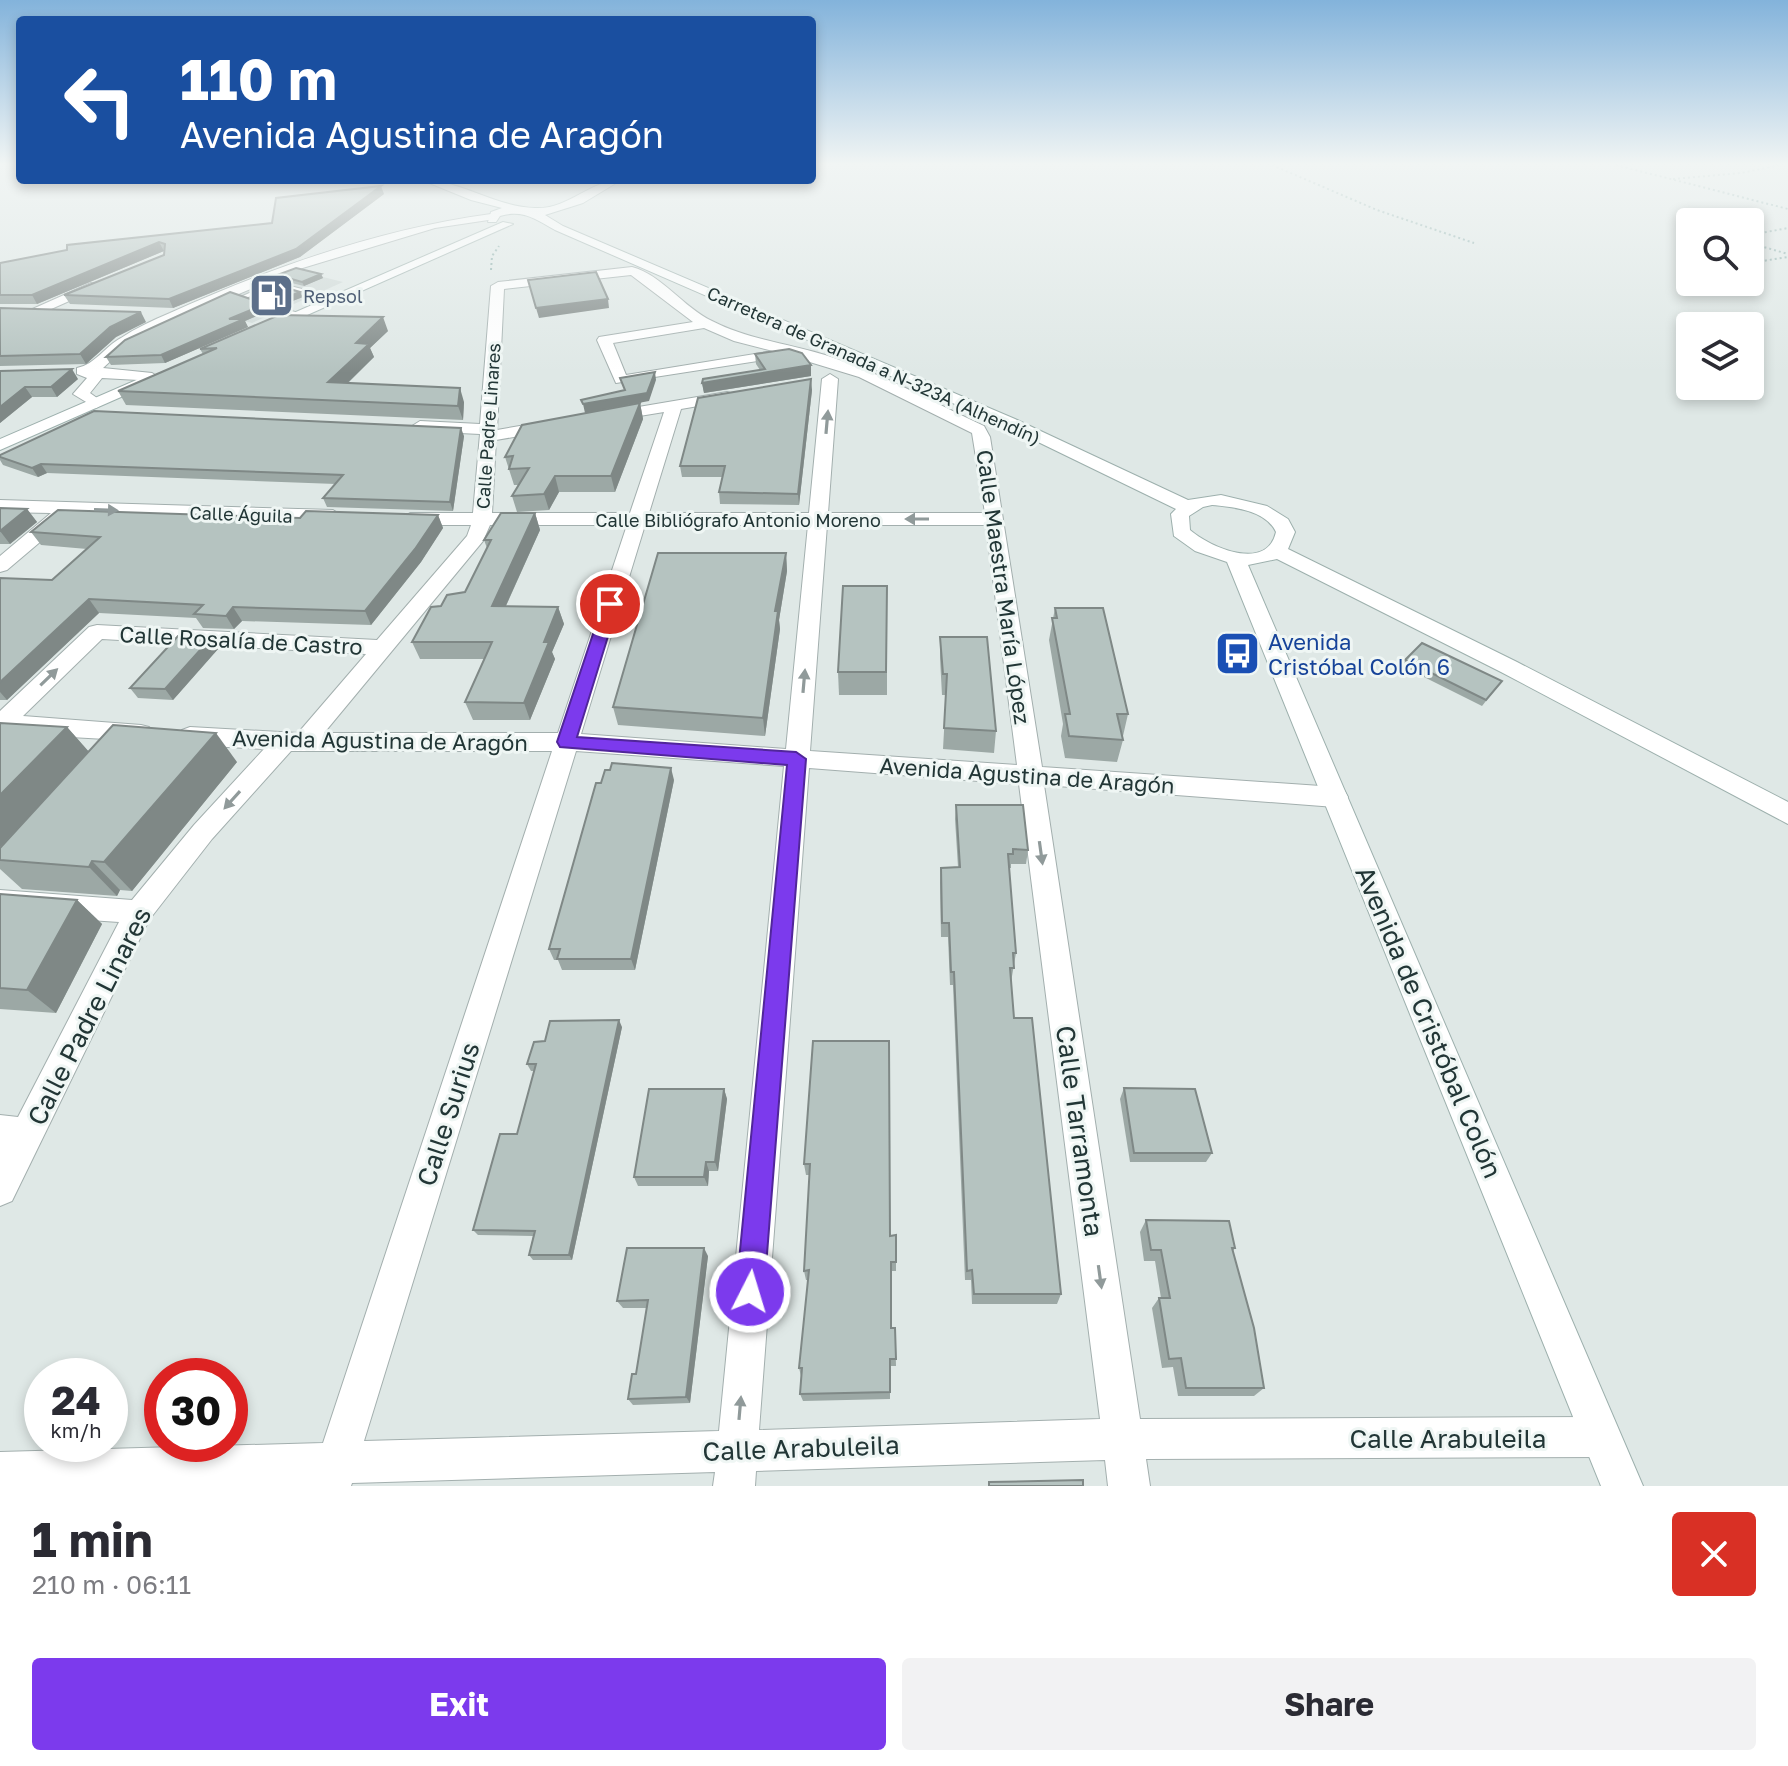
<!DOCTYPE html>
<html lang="en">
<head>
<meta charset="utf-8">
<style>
	body { margin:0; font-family:"Golos Text",sans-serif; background:#f2f2f3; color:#2b2b33; height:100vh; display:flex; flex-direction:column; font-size:30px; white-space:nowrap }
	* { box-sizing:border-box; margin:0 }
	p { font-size:26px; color:#7c7c81 }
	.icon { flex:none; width:44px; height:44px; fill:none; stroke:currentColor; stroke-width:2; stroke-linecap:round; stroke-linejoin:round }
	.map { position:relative; height:1486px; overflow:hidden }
	.sheet { display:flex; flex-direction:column; background:#fff; flex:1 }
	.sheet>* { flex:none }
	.guide { position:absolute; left:16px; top:16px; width:800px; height:168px; border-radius:8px; box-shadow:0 4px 12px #0003; background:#1a4fa0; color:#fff; overflow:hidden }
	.controls { position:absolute; left:1676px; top:208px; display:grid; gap:16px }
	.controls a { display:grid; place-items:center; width:88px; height:88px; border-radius:8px; background:#fff; box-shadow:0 4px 12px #0003; font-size:40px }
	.speed { position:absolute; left:24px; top:1358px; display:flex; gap:16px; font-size:40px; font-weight:700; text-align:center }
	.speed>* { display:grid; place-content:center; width:104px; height:104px; border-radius:50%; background:#fff; box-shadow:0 4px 12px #0003; line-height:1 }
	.speed small { font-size:20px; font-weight:400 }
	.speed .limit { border:12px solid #d22; background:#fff; color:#111 }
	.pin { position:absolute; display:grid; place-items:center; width:68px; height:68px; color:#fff; margin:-34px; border:4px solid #fff; border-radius:50%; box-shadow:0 2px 8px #0007 }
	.me { position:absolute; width:88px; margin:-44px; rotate:5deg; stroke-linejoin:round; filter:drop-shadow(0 0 6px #0008) }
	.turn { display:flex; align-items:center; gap:28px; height:168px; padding:0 32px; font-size:36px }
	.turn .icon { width:104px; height:104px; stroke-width:2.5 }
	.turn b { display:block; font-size:56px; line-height:68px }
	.round { display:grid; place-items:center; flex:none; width:84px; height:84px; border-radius:8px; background:#f2f2f3 }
	.summary { display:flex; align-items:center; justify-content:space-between; height:136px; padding:0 32px }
	h1 { font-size:48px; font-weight:700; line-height:60px }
	.cta { display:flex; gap:16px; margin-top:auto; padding:16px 32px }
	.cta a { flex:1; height:92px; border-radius:8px; background:#7c3aed; color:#fff; font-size:32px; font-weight:700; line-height:92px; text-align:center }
	.cta a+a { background:#f2f2f3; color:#2b2b33 }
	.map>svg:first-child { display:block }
	.built { fill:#ced8d6 }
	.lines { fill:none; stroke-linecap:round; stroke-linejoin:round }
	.lane-casing { stroke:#a3afae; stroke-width:2 }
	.street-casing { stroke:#a3afae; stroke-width:2 }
	.secondary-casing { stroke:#9db0ad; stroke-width:2 }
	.path { stroke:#83a8a5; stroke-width:2; stroke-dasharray:2 3; stroke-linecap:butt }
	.lane { fill:#fff; fill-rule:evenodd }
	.street { fill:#fff; fill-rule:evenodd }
	.secondary { fill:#fff; fill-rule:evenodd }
	.wall { fill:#9ca8a5 }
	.shaded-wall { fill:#7f8886 }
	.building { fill:#b5c3c0; stroke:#7f8886; stroke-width:2 }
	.oneway { fill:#909a9a }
	.route { fill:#7c3aed; stroke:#51269a; stroke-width:2 }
	.labels { text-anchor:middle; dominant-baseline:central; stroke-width:6; stroke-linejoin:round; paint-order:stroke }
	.far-service-label { font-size:18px; fill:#4e5e75; stroke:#eff6f4; text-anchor:start }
	.far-street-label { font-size:18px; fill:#223636; stroke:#eff6f4 }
	.street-label { font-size:22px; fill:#223636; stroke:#eff6f4 }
	.transit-label { font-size:22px; fill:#164399; stroke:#eff6f4; text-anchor:start }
	.near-street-label { font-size:26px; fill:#223636; stroke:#eff6f4 }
</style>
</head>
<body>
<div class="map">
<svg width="1788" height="1486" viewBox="0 0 1788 1486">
	<rect width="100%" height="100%" fill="#dfe8e6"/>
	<path class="built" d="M295,270L343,282L252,323L201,310Z"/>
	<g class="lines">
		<defs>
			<g id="lane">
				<path d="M274,282L334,297L335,298L332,300L275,286L241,300L236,299Z"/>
				<path d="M250,300L299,313L300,314L297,316L248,303L247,302Z"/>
			</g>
			<g id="street">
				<path d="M491,214L497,217L495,219L435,228L296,270L179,319L128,345L103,368L152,373L160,378L157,381L102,378L90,393L104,403L96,408L73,394L87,378L77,374V368C96,364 104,347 121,338C136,328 153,320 170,313C272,267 380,229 491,214Z"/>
				<path d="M632,267C662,275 683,307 712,321C751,341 794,344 834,358C886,376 935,403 984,426L990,437L1042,767L1335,787L1344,790L1348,797L1344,804L1335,807L1044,785L1140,1419L1601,1417L1615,1423L1621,1437L1615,1451L1601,1457L1146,1459L1150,1486H1108L1105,1460L756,1471L755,1486H713L715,1472L352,1483L351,1486H0V1452L323,1443L552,751H291L212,839L149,920L12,1201L0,1206V1115L18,1117L119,922L0,914V890L132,900L194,825L264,749L190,745L182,742L178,736L182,730L190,727L298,733L366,654L102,639L23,716L141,725L149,727L153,733L149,739L141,741L0,733V711L89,627L97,625L377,640L467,536L471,525H410L401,519L410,513H473L480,434L420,431L412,426L420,421L480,424L491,286L498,282ZM631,275L693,322L599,337L597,340L616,383L790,356L859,377L972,433L985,513H828L838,379L830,374L822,379L809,513H649L681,409L733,400V394L727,392L603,413L601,416L609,421L664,412L630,513H492L496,440L549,431L557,426L549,421L497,430L504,289ZM704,328L734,341L773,351L626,375L613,343ZM490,525H627L558,733H324L483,541ZM645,525H808L786,749L581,734ZM827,525H986L1017,765L810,751ZM576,751L784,766L719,1431L364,1441ZM809,768L1019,784L1100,1419L759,1430Z"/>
				<path d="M91,283L103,286L40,314L28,311Z"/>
				<path d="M0,500L333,510L342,516L333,522L67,514L66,520L7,570L0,572V556L51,513L0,512Z"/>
			</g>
			<g id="secondary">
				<path d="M422,180C460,180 496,207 535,208C568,210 590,180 621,180L583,203L545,215L563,226L1015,419L1188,500L1221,495L1267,506L1288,519L1295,532L1288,549L1517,662L1788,802V824L1501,672L1277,559L1248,565L1643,1486H1601L1227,562L1195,551L1174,536L1171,514L1176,509L1003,425L555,230C536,219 522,209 500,216L496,222H488L491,212L502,208L471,200ZM1212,505C1233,507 1266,510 1276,532C1267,572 1211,548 1190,530L1189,516L1203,507Z"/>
				<path d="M503,222L513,224L271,331L266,332L259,328Z"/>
				<path d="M148,375L153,377V383L0,450V439Z"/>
			</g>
		</defs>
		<use href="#lane" class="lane-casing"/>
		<use href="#street" class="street-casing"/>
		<use href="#secondary" class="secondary-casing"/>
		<g class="path">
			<path d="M1272,165L1377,210L1474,243"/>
			<path d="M1616,165L1788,209"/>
			<path d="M1673,179L1741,173L1780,165"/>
			<path d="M1750,235L1788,228"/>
			<path d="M1750,243L1788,254"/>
			<path d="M1750,263L1788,257"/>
			<path d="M491,270L492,256L499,246"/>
		</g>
		<use href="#lane" class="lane"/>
		<use href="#street" class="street"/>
		<use href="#secondary" class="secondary"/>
	</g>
	<g class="wall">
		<path d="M384,194L300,257L173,308L70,304L64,295L164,255V251L37,304H0V263L272,223Z"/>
		<path d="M321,274L323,278L304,286L279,280L277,275Z"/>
		<path d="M253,293L303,297L282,305L255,298Z"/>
		<path d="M0,308L146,322L116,337L86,364L0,366Z"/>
		<path d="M268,311L245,321L248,327L165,363L111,365L106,357Z"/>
		<path d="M388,331L370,348L374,357L348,383L464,402L463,420L126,405L118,391L203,354L200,349Z"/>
		<path d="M755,354L811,365V376L704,393L702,383L760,370L756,364Z"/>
		<path d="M0,371L78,379L57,397H32L0,423Z"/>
		<path d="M812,390L799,505L720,504L719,492L722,477H682L680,466Z"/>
		<path d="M640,403L643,419L615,492H559L549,510L517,512L512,496L519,485H514L505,457Z"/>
		<path d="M464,436L453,511L327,507L323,498L336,484L47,473L38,477L3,465L0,460V455Z"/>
		<path d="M0,508L27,509L37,522L10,544H0Z"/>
		<path d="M535,513L540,530L506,606L558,607L564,624L552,652L555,659L530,720H473L465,702L485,659H420L412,642L441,606L465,592L487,548L484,540Z"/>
		<path d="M438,515L443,528L421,562L371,625L242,621L234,629L203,628L196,618L99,613L7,700H0V578L52,580L87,549L41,545L31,532L300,518Z"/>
		<path d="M786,553L787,571L779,620L780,629L765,736L618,725L613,707Z"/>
		<path d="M887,586V695H839L838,672Z"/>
		<path d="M1055,608L1128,714L1123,736H1122L1123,740L1117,762L1065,758L1061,736L1063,724L1049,640Z"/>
		<path d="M940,637L996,731L994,753L943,749L946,695H942L940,658Z"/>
		<path d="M211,638L218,649L173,700L138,698L130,688Z"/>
		<path d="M1405,660L1502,681L1482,706L1402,666Z"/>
		<path d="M0,723L67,727L89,752L237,762L132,891L120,890L117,896L22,889L0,869V848L76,766L0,847Z"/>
		<path d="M674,780L635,970H562L558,960H554L549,949Z"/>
		<path d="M956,805L1028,850L1026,864H1011V868H1009L1016,953L1011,982L1014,1018L1061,1294L1057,1304H972L971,1280H965L953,985H950L948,937H941L940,882L941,868L958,867L955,819Z"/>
		<path d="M0,894L77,900L102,924L56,1013L0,1009Z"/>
		<path d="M622,1027L572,1260H533L529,1255L533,1236L478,1235L473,1230L517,1134L534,1071H531L527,1064L545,1041Z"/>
		<path d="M813,1041L891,1236L896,1235V1271H891V1328H895L896,1366H890V1399L803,1401L800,1394L801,1376L799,1368L808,1280H806L804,1271L810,1175H806L804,1164Z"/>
		<path d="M1124,1088L1212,1153L1206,1162H1130L1120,1099Z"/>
		<path d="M724,1089L727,1099L718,1171H709L708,1186H638L634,1177Z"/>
		<path d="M1146,1220L1235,1248L1233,1251L1264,1388L1254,1396H1178L1173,1367L1162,1368L1152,1308L1159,1298H1161L1155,1261H1144L1140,1232Z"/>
		<path d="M708,1256L690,1403L633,1405L628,1399L636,1374L647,1308H623L617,1301Z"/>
	</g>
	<g class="shaded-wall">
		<path d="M381,186L384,194L300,257L173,308L169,299Z"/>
		<path d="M159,242L164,251L37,304L32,295Z"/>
		<path d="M321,274L323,278L304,286L302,282Z"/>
		<path d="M300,292L303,297L282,305L280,300Z"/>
		<path d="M608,299L609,308L539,318L536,308Z"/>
		<path d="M265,304L268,311L245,321L248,327L165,363L161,355L229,319Z"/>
		<path d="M141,312L146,322L116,337L86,364L80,354L110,327Z"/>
		<path d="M383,317L388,331L370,348L374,357L334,396L328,382L356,343Z"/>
		<path d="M811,365V376L704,393L702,383Z"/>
		<path d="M72,369L78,379L57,397L51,387Z"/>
		<path d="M655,372L656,380L649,401L585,413L583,404L647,393Z"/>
		<path d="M811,379L812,390L799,505L798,494Z"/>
		<path d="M25,387L32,397L0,423V407Z"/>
		<path d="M460,388L464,402L463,420L458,406Z"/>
		<path d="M640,403L643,419L615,492L611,476Z"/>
		<path d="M461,428L464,436L453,511L450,502Z"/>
		<path d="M41,464L47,473L38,477L32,468Z"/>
		<path d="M555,476L559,492L549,510L544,494Z"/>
		<path d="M27,509L37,522L10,544L0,531Z"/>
		<path d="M535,513L540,530L498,623L492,606Z"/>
		<path d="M438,515L443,528L421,562L371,625L365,611Z"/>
		<path d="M786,553L787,571L779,620L780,629L765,736L763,718L775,611Z"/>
		<path d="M89,599L99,613L7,700L0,692V682Z"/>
		<path d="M233,607L242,621L234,629L226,616Z"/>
		<path d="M558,607L564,624L552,652L555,659L530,720L524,703L544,642Z"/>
		<path d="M211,638L218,649L173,700L165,689Z"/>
		<path d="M67,727L89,752L0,847V795Z"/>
		<path d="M216,733L237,762L132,891L104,862Z"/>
		<path d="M671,768L674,780L635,970L631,959Z"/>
		<path d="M92,861L120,890L117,896L89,867Z"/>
		<path d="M77,900L102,924L56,1013L27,990Z"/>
		<path d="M619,1020L622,1027L572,1260L569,1255Z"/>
		<path d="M724,1089L727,1099L718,1171L715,1162Z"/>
		<path d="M706,1162L709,1171L708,1186L704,1177Z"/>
		<path d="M704,1248L708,1256L690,1403L686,1397Z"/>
	</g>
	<g class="building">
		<path d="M381,186L296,249L169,299L64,295L164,255L165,244L159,242L32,295H0V263L67,250V245L272,223L276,198Z"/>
		<path d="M296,268L321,274L302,282L277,275Z"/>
		<path d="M596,272L608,299L536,308L528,280Z"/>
		<path d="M273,284L300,292L280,300L253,293Z"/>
		<path d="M230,292L265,304L229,319H244L161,355L106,357L125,340Z"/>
		<path d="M0,308L141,312L110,327L80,354L0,356Z"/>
		<path d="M279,315L383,317L356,343L369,344L328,382L460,388L458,406L118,391L217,348L200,349Z"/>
		<path d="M789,349L802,353L811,365L702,383L703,379L765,369L755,354Z"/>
		<path d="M72,369L51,387H25L0,407V371Z"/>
		<path d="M655,372L647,393L583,404L581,400L625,390L620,378Z"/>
		<path d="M811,379L798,494L719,492L725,466H680L698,398Z"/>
		<path d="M640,403L611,476H555L544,494L512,496L529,468L509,469L513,456L505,457L522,425Z"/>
		<path d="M94,411L461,428L450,502L323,498L343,475L41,464L32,468L0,457V455Z"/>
		<path d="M0,508L27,509L0,531Z"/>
		<path d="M58,510L300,518L306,511L438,515L415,549L365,611L233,607L226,616L194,614L203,605L89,599L0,682V578L52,580L100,537L31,532Z"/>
		<path d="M501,513H535L492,606L558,607L544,642H549L524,703L465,702L492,642H412L431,607L441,606L447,595L465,592L491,540H484Z"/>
		<path d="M658,553H786L775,611H778L763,718L613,707Z"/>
		<path d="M843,586H887L886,672H838Z"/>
		<path d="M1055,608H1103L1128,714H1117L1123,740L1069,736L1065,714H1070L1052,618H1057Z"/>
		<path d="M178,636L211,638L165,689L130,688Z"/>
		<path d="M940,637H987L996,731L944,728L947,674H943Z"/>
		<path d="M1422,643L1502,681L1486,700L1405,660Z"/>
		<path d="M0,723L67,727L0,795Z"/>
		<path d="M113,725L216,733L104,862L92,861L89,867L0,860V848Z"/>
		<path d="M612,763L671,768L631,959H557L560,949H549L596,783H601L605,770H610Z"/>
		<path d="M956,805H1023L1028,850L1013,849V854H1008L1016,953H1013L1014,968H1010L1014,1018H1032L1061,1294H974L972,1270L967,1271L954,972H951L949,923H942L941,868L960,867Z"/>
		<path d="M0,894L77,900L27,990L0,988Z"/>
		<path d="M619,1020L569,1255H529L535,1231L473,1230L500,1134H517L536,1064H527L534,1042L545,1041L550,1021Z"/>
		<path d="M813,1041H889L890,1236L896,1235V1262H891V1328H895L896,1359H890V1392L800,1394L802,1368H799L809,1270L804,1271L810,1164H804Z"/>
		<path d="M1124,1088L1195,1089L1212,1153H1134Z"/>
		<path d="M649,1089H724L715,1162H706L704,1177H634Z"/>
		<path d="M1146,1220L1229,1221L1235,1248H1232L1254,1328L1264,1388H1186L1181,1358L1169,1359L1159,1298H1170L1161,1250H1151Z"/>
		<path d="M627,1248H704L686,1397L628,1399L632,1374H636L648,1300L617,1301Z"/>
		<path d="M1083,1480V1486H989V1482Z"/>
	</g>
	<defs><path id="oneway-solid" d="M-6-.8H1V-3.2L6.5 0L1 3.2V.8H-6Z" transform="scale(2)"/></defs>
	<g class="oneway">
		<use href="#oneway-solid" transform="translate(827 422) rotate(-85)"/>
		<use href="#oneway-solid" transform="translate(106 510) rotate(2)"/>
		<use href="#oneway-solid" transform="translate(917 519) rotate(180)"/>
		<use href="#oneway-solid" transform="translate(49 677) rotate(-44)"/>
		<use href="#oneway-solid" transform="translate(804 681) rotate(-85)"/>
		<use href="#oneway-solid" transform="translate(232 800) rotate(132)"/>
		<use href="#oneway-solid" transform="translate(1041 853) rotate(82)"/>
		<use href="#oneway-solid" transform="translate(1100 1277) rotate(82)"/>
		<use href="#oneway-solid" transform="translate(740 1408) rotate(-85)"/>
	</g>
	<linearGradient id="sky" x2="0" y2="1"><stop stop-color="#83b3db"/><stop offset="0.44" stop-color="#f1f5f4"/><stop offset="1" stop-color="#f1f5f4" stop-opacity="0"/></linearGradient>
	<rect width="1788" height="373" fill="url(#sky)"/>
	<path class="route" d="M610,599L618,604L577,737L796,752L806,759L764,1292L760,1302L750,1306L740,1302L736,1292L787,765L560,747L557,742L603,604Z"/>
	<defs>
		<symbol id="fuel-square" viewBox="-11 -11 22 22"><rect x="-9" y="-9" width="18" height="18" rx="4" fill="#5c6f8a" stroke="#eff6f4"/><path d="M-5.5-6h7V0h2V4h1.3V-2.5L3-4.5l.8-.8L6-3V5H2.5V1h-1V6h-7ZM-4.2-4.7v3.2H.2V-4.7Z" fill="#fff"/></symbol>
		<symbol id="bus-square" viewBox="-11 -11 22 22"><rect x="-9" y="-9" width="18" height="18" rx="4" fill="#1a4fb4" stroke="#eff6f4"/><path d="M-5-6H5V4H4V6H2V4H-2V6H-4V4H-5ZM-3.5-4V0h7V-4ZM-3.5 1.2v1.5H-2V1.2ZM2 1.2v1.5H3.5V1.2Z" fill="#fff"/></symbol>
	</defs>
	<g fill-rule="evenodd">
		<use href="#fuel-square" x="246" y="270" width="51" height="51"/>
		<use href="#bus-square" x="1212" y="628" width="51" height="51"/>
	</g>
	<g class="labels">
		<g class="far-service-label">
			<text x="303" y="296">Repsol</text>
		</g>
		<g class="far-street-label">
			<text transform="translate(874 365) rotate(24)">Carretera de Granada a N-323A (Alhendín)</text>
			<text transform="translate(488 426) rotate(-86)">Calle Padre Linares</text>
			<text transform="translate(241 514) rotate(2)">Calle Águila</text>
			<text x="738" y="520">Calle Bibliógrafo Antonio Moreno</text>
		</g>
		<g class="street-label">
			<text transform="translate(1004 587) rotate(82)">Calle Maestra María López</text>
			<text transform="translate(241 640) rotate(3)">Calle Rosalía de Castro</text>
			<text transform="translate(380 740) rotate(1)">Avenida Agustina de Aragón</text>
			<text transform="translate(1027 775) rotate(4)">Avenida Agustina de Aragón</text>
		</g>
		<g class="transit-label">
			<text x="1268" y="641">Avenida<tspan x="1268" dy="25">Cristóbal Colón 6</tspan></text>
		</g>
		<g class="near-street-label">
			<text transform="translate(89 1016) rotate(-63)">Calle Padre Linares</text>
			<text transform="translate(1429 1022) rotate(67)">Avenida de Cristóbal Colón</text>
			<text transform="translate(448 1114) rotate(-72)">Calle Surius</text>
			<text transform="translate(1080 1131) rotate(82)">Calle Tarramonta</text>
			<text x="1448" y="1438">Calle Arabuleila</text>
			<text transform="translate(801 1448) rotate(-2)">Calle Arabuleila</text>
		</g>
	</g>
</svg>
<div class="controls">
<a><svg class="icon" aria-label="search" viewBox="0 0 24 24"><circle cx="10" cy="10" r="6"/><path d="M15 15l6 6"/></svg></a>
<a><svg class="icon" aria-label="layers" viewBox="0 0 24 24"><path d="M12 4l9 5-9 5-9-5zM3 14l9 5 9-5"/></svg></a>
</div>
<div class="speed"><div>24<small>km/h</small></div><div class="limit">30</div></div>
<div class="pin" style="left:610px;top:604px;background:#d93025"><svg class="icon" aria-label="arrive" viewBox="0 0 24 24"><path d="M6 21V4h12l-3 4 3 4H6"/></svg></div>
<svg class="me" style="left:750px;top:1292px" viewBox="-20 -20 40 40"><circle r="17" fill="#7c3aed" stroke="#fff" stroke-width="3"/><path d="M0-11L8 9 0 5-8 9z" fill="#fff"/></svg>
<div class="guide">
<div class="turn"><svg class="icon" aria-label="left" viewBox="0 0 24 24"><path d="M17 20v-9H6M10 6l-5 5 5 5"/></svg><div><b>110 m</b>Avenida Agustina de Aragón</div></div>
</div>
</div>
<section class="sheet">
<div class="summary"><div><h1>1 min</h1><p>210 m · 06:11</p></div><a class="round" style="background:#d93025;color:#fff"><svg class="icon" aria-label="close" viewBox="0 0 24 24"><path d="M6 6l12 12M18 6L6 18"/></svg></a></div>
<div class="cta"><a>Exit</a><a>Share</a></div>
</section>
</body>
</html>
